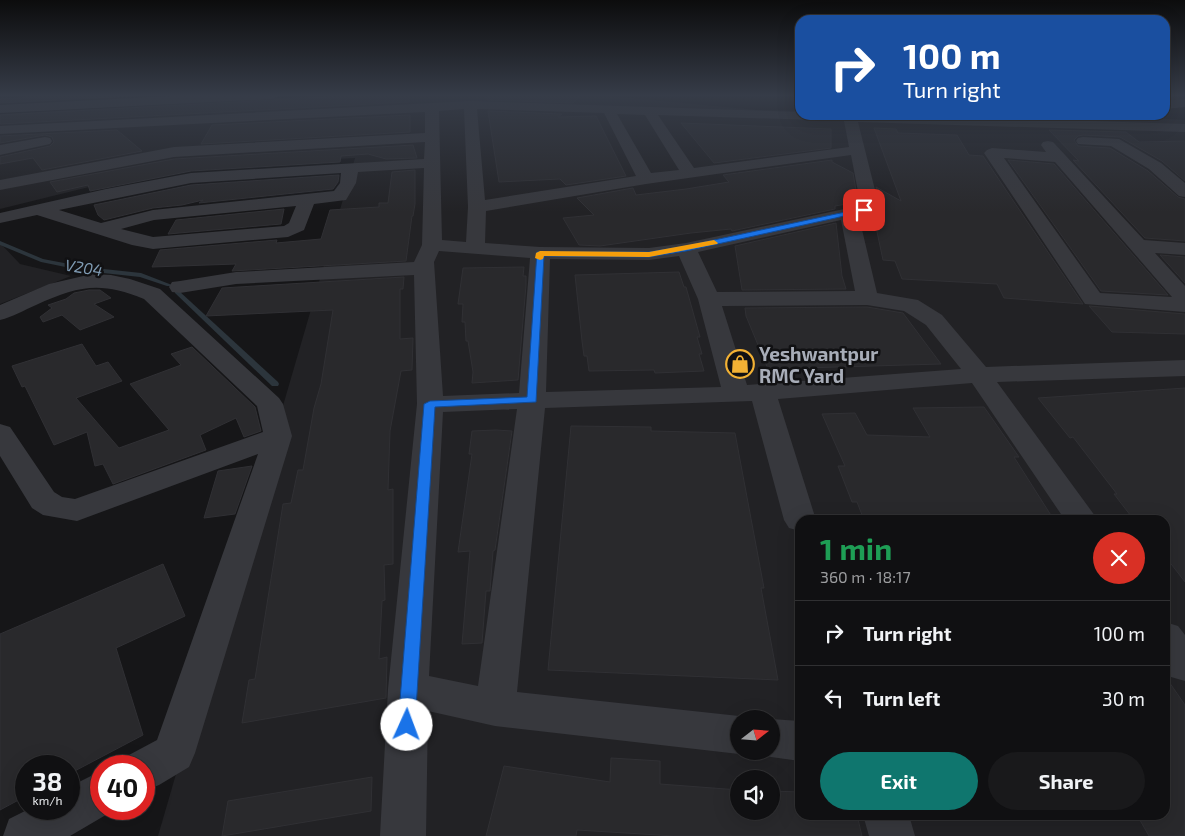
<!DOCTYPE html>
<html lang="en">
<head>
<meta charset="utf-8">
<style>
	body { margin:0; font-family:"Exo 2",sans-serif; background:#19191b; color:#f1f3f6; height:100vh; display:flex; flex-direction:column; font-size:19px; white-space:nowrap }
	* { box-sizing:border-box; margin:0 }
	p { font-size:16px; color:#9c9d9f }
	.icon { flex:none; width:28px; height:28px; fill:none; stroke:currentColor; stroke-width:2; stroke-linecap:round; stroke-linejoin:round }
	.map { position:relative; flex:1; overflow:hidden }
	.drawer { position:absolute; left:795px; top:515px; width:375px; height:305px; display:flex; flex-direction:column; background:#101012; border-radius:15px; box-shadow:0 5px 20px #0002,0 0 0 1px #303032 }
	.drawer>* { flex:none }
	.hud { position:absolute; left:795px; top:15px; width:375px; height:105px; border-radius:15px; box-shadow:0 5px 20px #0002,0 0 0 1px #303032; background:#1a4fa0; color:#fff; overflow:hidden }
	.needle { width:32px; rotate:73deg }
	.controls { position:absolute; left:730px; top:710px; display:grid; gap:10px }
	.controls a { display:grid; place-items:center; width:50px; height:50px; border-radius:50%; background:#101012; box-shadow:0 5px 20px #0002,0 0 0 1px #303032; font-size:25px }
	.speed { position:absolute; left:15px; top:755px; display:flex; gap:10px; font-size:25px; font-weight:700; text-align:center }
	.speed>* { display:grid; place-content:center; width:65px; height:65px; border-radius:50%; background:#101012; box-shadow:0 5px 20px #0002,0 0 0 1px #303032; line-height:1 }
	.speed small { font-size:12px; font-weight:400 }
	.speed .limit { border:8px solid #d22; background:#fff; color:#111 }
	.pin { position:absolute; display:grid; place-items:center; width:42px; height:42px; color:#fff; margin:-21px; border-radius:10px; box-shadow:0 2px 8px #0006 }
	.me { position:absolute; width:55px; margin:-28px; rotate:2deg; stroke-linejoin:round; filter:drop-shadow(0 0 4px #0008) }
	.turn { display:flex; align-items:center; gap:18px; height:105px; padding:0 25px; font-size:22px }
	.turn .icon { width:65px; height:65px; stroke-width:2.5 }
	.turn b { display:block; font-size:35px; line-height:42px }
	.round { display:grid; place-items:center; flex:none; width:52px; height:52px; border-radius:26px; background:#19191b }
	.summary { display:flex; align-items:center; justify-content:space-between; height:85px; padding:0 25px }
	h1 { font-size:30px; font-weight:700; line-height:38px; color:#1e9e55 }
	.cta { display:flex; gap:10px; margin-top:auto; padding:10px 25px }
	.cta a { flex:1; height:58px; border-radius:30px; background:#0f766e; color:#fff; font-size:20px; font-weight:700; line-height:58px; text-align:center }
	.cta a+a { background:#19191b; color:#f1f3f6 }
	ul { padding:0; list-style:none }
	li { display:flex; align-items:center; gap:15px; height:65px; padding:0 25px; border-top:1px solid #303032 }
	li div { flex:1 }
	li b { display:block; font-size:19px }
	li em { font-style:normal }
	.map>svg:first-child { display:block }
	.built { fill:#222225; fill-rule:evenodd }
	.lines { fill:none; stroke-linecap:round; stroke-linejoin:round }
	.stream { fill:#2c353c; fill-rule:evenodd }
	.building { fill:#29292c; stroke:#303034 }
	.minor { fill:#37383d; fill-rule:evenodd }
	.route { fill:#1a73e8; stroke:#114b97 }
	.slow { fill:#f59e0b }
	.labels { text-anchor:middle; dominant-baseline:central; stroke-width:5; stroke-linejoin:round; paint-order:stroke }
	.far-water-label { font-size:16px; font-style:italic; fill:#7f9bb3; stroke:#111113 }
	.poi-label { font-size:19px; font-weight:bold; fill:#a8adb8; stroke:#111113; text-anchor:start }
</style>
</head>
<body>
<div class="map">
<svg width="1185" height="836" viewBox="0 0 1185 836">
	<rect width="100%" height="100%" fill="#161618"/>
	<g class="built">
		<path d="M330,95H597L758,110L800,111V115H1105L1185,120V836H158L355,158L166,168L0,209V114ZM800,520H1165V815H800ZM739,719H771V751H739ZM739,779H771V811H739Z"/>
		<path d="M0,243L20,264L71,276L0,304Z"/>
	</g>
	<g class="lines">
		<g class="stream">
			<path d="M0,241L43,259L85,267L141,273L172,285L171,286H167L140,277L85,271L41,262L0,245Z"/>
			<path d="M177,290L179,291L278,382L279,384L278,386H272L175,293V291Z"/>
		</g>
	</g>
	<g class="building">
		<path d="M28,95H150L0,103V99L24,98Z"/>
		<path d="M364,95H409V102L0,124V115Z"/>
		<path d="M486,95H580L573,103L487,100Z"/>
		<path d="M488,111L562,114L558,117L596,116L626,176L566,185L560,179L499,182Z"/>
		<path d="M410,115V132L201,144L212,125Z"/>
		<path d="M1035,115L1106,116L1111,120L1037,117Z"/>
		<path d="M681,123L831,129V148L714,163Z"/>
		<path d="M874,128L896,129L898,133L957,135L969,155L983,156L1083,304L1004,298L997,284L902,279L895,261L883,260L873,213L880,202L876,187L901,201Z"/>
		<path d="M117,130L142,151L42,170L33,158L0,164V157L50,146L54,142L52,137L45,135L0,143V136Z"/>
		<path d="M1049,130L1126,132L1139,142L1185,141V181L1162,161L1120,137L1083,135L1078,136L1074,140L1078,146L1110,148L1148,171L1178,197L1185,199V241L1145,238L1073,160L1079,161Z"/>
		<path d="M413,145L417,158L386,159L368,154L341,156L340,162L191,171L90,191L88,185L57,192L50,182L174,159Z"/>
		<path d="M832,160V162L853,173L858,202L835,206V209L732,231L731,229L691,233L600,246L579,245L563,218L594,215L577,198L633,188L636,195L686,189L729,182L723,175Z"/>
		<path d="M1008,160L1054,164L1168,295L1101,291Z"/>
		<path d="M415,170V204L413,216H412L406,261L232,271L236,264L152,267L160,250L277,240L276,243L321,239L330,210L379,207V203H388L392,172Z"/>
		<path d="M339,175L338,182L333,189L199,203L203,200L182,205L153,208L104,220L98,215L94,205L191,185Z"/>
		<path d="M284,209L281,224L168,234L176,220Z"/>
		<path d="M836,223L842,276L846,289L742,290L735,246Z"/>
		<path d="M1160,255L1185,257V283Z"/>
		<path d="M524,267L523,276H526V285L518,380L472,383L473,372L468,341H466L465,322H462L463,304H458L463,268Z"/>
		<path d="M679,272L684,287H686L700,337H697L702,354H699L704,371L655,373L654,370L589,371L587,356H584L582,341L575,275Z"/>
		<path d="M404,277L403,289H400V339L413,338L412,370L401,371L390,431L388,490L393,489V564L384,565L385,600L382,601L379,659L387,657L386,698L242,723L249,680L255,679L283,504L291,503L298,470H303L314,408L321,384L333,310L206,316L222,288Z"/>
		<path d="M89,290H100L111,298L94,304L114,317L80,330L62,315L43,322L40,317L52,308L48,305L66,299L74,293Z"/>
		<path d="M1089,306L1185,314V334L1112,332Z"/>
		<path d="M867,307L903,313L941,364L768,369L746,316L745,308Z"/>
		<path d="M82,344L96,366L108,362L122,381L76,398L119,448L169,430L130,384L181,365L171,354L192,347L255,407L261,431L244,437L236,418L200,435L206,450L113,484L103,464L95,466L87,432L54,445L25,386L22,387L12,366Z"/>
		<path d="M1185,388V582L1165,556V520H1134L1114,494H1117L1073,437L1070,438L1038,398Z"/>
		<path d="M984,407L1019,457H1014L1054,520H864L857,502H852L838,466H845L822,414L855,413L867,435L930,437L913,408Z"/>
		<path d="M571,426L651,427V431L735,433L764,588H761L778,680L548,670Z"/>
		<path d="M496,430L512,431L495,550L493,551L490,591H486L482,643L462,644L470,551L458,552L472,454H469L472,431Z"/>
		<path d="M252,466L235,514L204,518L218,471Z"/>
		<path d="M163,564L185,616L116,648L143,735L69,774V766H26V796L0,810V634Z"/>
		<path d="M1165,676L1185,705V836H1149L1137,815H1165Z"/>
		<path d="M611,758L660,761V784L739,790V811H771V791L800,792V815H857L862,836H674L577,830L576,836H486L504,766L610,782Z"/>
		<path d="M372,777L371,811L222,836L228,801Z"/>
	</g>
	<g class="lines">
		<g class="minor">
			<path d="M192,95H279L273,99L0,113V105Z"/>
			<path d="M1185,99V107L1165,109V101Z"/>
			<path d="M470,101L800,112V115H909L1185,124V132L858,122L878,202L870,214L859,217L877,293L918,300L942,315L986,367L1185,360V376L997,382L1098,520H1065L972,383L778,399L816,520H800V531L789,528L784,520L752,401L545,408L517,692L739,716L747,719H739V751H747L739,754L495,726L428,711L426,836H380L388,689L417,404L414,275L236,284L180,293L172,292L169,287L172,282L180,281L236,272L414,262L422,245L424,168L358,172L356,183L346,200L314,204L304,230L288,237L153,249L132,245L37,215L0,223V213L106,189L191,173L424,159L425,142L174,157L0,190V180L174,147L425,133V112L0,134V126ZM464,109L468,207L466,242L442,240L439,111ZM477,109L604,113L636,176L485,200ZM617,114L645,115L679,170L651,173ZM658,115L844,121L849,147L694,168ZM851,155L860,202L858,206L686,243L649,248L540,247L485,243L486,211L646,184ZM341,173L340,183L334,191L153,210L101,223L59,210L191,183ZM296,206L289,223L284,226L153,237L121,229L154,220ZM841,220L855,291L717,292L698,252ZM439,251L530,258L519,393L443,396L434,262ZM679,256L698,299L721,387L546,392L550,259L649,260ZM867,305L904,311L926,325L961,369L747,385L722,306ZM517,409L478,686L429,676L443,412Z"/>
			<path d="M45,137L50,138L52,141L50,144L0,155V145Z"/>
			<path d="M1083,137L1119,139L1161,163L1185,183V197L1179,196L1149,169L1111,146L1078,144L1076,141L1078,138Z"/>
			<path d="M1048,141L1053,142L1144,240L1185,243V255L1155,253L1185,286V312L1085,304L984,153L987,150L992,148L1046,152L1041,145L1043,142ZM1004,158L1055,162L1172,297L1100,293Z"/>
			<path d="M92,274L111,275L130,279L160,289L279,398L283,404L292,436L195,753L189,767L159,785L144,791V766H124L129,755L157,740L258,454L77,521L43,515L32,508L0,456V424L10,427L54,492L62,497L75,499L263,432L257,406L144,299C100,281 78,286 36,305C24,310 13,317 0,320V305L49,284Z"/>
			<path d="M1165,622L1178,626L1185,635V681L1171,677L1165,667Z"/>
			<path d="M770,719H771L800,721V761L771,757L756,752L771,751Z"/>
			<path d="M101,771V809H116L70,836H3L9,819L29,809H69V787Z"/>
			<path d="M863,815H909L915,836H869Z"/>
		</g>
	</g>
	<linearGradient id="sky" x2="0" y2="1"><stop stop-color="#0c0c0d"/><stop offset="0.45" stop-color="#363c48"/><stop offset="1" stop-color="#363c48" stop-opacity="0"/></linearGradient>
	<rect width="1185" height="212" fill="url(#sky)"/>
	<path class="route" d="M864,208H867V211L686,251L649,257L544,256L536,402L435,407L415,725L413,731L407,733L401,731L398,725L424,404L430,401L527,397L537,252H649L686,246Z"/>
	<path class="slow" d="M714,240L718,243L717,244L649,257L544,256L543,259L540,260L535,258L536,253L540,251L649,252Z"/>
	<defs>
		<symbol id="shop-ring" viewBox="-11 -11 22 22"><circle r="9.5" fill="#111113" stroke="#f2b134" stroke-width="1.5"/><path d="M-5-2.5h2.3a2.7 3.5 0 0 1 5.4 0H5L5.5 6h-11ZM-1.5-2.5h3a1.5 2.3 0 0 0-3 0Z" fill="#f2b134"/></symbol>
	</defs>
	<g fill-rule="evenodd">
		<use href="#shop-ring" x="724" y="348" width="32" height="32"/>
	</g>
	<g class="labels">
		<g class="far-water-label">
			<text transform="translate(84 267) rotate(9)">V204</text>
		</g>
		<g class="poi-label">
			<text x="759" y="353">Yeshwantpur<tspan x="759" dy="22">RMC Yard</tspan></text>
		</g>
	</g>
</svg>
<div class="controls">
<a><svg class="needle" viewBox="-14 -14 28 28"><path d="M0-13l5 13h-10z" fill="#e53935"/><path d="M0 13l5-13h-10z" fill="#9c9d9f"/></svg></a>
<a><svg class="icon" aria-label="sound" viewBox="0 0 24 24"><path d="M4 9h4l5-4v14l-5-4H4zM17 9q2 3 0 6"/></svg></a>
</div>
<div class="speed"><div>38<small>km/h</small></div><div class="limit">40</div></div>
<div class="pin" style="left:864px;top:210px;background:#d93025"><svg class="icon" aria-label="arrive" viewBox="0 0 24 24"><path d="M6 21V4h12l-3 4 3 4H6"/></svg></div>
<svg class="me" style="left:407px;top:725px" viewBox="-20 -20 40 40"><circle r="19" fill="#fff"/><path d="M0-13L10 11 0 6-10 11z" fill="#1a73e8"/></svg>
<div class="hud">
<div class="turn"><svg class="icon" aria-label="right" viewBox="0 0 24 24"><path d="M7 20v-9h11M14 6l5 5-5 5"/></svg><div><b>100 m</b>Turn right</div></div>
</div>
<section class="drawer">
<div class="summary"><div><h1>1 min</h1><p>360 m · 18:17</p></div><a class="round" style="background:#d93025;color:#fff"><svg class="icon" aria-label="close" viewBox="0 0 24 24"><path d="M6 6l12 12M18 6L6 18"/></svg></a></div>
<ul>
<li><svg class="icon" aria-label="right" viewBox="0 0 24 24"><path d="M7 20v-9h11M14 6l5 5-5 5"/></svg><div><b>Turn right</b></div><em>100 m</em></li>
<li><svg class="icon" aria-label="left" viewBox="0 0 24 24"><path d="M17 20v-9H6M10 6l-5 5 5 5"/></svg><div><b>Turn left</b></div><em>30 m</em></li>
</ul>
<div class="cta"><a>Exit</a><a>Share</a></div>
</section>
</div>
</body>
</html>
